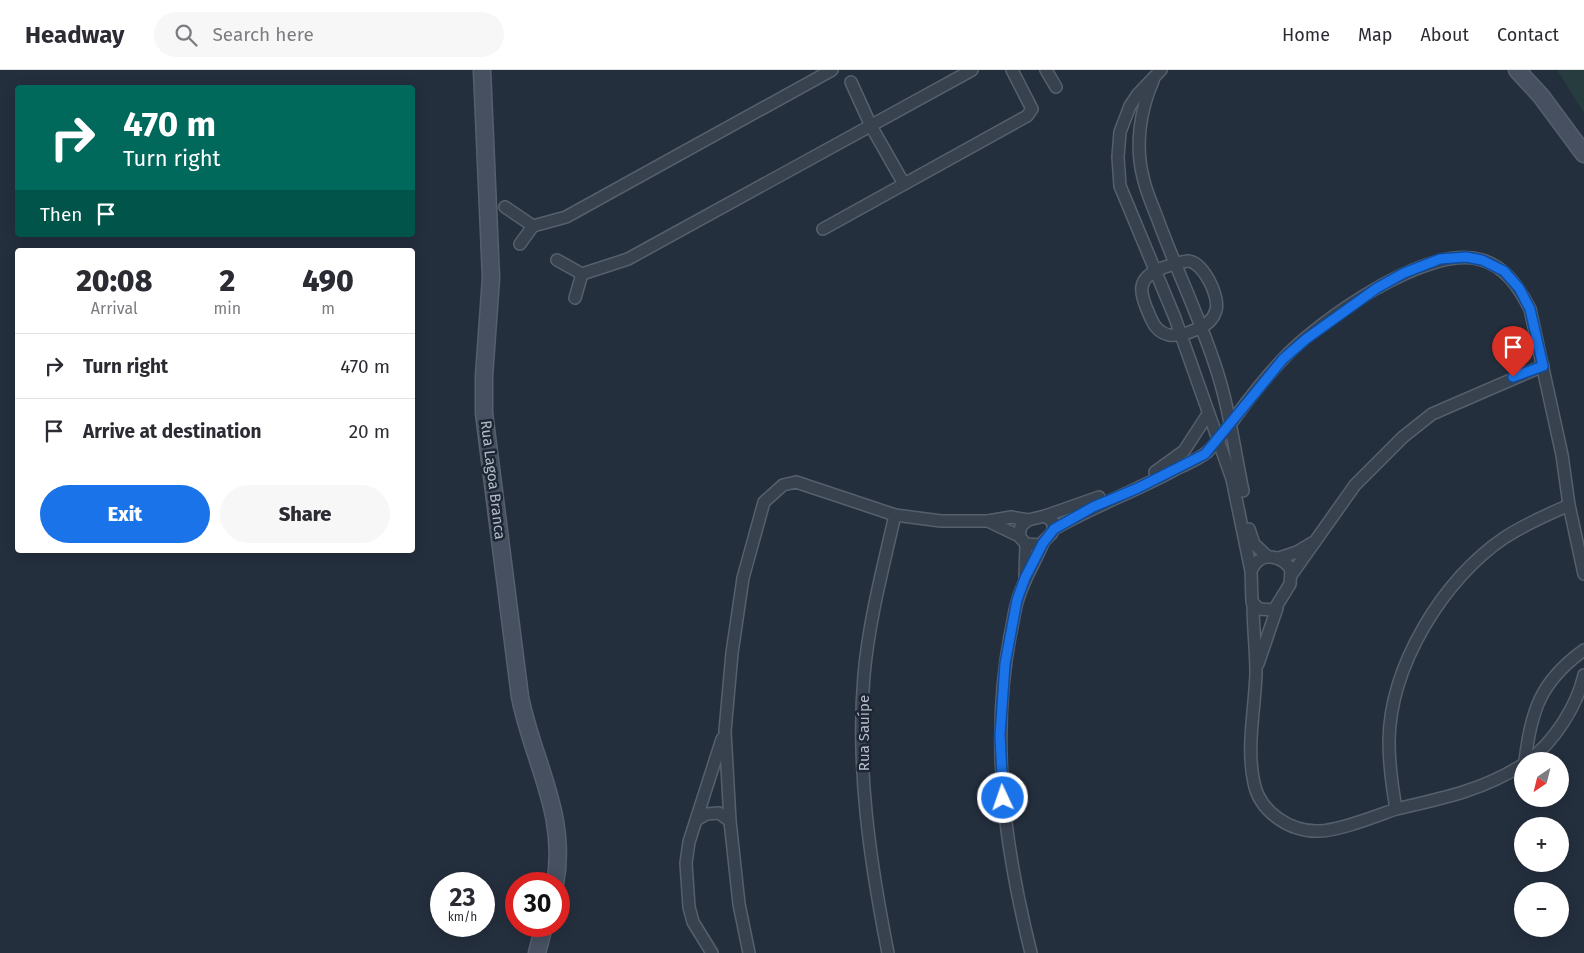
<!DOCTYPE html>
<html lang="en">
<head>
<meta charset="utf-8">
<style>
	body { margin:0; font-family:"Fira Sans",sans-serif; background:#f7f7f7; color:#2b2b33; height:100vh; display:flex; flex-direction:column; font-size:19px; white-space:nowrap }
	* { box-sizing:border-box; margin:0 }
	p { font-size:16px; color:#7c7c81 }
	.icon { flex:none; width:28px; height:28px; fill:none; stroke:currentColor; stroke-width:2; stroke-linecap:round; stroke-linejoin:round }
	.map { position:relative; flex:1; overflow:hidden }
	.side { position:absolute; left:15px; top:178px; width:400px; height:305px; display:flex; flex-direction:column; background:#fff; border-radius:5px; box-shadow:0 2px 12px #0003 }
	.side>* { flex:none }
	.banner { position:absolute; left:15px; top:15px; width:400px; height:152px; border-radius:5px; box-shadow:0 2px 12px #0003; background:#00695c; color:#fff; overflow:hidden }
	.needle { width:32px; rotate:215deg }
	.fabs { position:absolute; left:1514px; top:682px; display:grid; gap:10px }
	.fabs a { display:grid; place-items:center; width:55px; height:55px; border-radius:50%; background:#fff; box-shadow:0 2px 12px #0003; font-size:25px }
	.speed { position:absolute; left:430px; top:802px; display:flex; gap:10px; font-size:25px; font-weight:700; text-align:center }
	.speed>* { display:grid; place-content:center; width:65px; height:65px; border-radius:50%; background:#fff; box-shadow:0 2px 12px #0003; line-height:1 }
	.speed small { font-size:12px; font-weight:400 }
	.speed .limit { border:8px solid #d22; background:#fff; color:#111 }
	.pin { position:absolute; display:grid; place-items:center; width:42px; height:42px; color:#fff; margin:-51px -21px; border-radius:50% 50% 50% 0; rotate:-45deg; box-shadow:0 0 5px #0007 }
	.pin .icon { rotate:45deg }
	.me { position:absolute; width:55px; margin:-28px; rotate:357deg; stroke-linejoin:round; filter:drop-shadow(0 0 4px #0008) }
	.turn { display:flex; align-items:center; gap:18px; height:105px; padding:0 25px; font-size:22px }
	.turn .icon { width:65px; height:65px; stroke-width:2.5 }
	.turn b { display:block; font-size:35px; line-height:42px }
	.then { display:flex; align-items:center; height:48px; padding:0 25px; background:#0003; gap:10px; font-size:19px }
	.eta { display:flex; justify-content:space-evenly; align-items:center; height:85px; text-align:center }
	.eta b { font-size:30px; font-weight:800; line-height:35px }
	.cta { display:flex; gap:10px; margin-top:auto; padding:10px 25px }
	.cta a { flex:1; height:58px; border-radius:30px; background:#1a73e8; color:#fff; font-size:20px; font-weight:800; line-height:58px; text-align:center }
	.cta a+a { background:#f7f7f7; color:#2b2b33 }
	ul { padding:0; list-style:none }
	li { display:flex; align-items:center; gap:15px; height:65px; padding:0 25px; border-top:1px solid #e1e1e2 }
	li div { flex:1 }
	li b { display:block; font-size:19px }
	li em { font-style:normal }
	header { display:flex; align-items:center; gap:30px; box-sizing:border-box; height:70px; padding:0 25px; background:#fff; border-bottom:1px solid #e1e1e2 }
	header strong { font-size:24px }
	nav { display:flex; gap:28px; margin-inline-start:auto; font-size:18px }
	.search { width:350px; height:45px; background:#f7f7f7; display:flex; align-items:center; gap:12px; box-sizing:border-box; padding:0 18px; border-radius:28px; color:#7c7c81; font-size:19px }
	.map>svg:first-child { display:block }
	.green { fill:#263c3f }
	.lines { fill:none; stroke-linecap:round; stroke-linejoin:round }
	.street-casing { stroke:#565f6c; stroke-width:14 }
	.secondary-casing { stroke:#565f6c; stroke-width:19 }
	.street { stroke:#38414e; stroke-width:11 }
	.secondary { stroke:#465061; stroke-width:16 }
	.route-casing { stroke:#114b97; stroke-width:12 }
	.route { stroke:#1a73e8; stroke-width:9 }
	.labels { text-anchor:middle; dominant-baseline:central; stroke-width:5; stroke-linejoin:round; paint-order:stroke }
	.street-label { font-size:15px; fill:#b4bcc9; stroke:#1d2633 }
</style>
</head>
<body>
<header>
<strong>Headway</strong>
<div class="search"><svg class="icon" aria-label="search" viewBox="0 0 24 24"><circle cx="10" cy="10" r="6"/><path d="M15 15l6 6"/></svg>Search here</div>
<nav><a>Home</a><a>Map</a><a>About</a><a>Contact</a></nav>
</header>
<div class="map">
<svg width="1584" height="883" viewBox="0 0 1584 883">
	<rect width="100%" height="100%" fill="#242f3e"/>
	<path class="green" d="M1557,0H1584V43Z"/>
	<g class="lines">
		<defs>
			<g id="street">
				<path d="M1046,0L1056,17"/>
				<path d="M1161,0L1138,24L1130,36L1120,62L1118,87L1120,116L1175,248L1232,409L1251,501L1252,532L1259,539L1274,540L1290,514L1291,499C1280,484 1259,481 1251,501"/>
				<path d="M1153,11C1140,40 1135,76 1143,107C1146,122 1153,136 1158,150C1176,199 1199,246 1215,295C1229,336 1234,378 1243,421"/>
				<path d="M851,12L871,56L904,114"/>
				<path d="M505,137L533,156"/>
				<path d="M823,159L1027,46L1032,39L1012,0"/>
				<path d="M520,174L533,156L566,147L832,0"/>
				<path d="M557,190L582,204L628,189L972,0"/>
				<path d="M1188,191C1203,192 1220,226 1216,240C1213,251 1205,256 1195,260C1186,264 1178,266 1169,265C1157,262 1153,254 1149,244C1139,222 1136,208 1162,198C1171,195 1179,192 1188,191Z"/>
				<path d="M575,228L582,204"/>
				<path d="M1155,402L1184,381L1208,344"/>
				<path d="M1569,435L1584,504"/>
				<path d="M1045,446L1099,427"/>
				<path d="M1045,446L1054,453L1052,463L1040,475L1026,474L1019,466L1021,456L1028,450Z"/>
				<path d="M988,451L1019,466"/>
				<path d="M1054,459C1094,436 1136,421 1176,399C1186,394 1197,390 1206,383C1218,373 1228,358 1237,345C1251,326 1266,307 1282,290C1318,251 1428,173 1482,190C1506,197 1519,218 1530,239L1562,385L1569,435C1547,445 1525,454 1504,468C1443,509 1390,596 1389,671C1389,694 1392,716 1396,739C1376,746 1339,761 1319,761C1290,762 1260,742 1254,713C1246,677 1255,639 1256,603C1256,580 1253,557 1253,534"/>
				<path d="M1249,459L1254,474L1268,487"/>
				<path d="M1279,488L1297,482L1312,473"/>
				<path d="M1292,504L1355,415L1403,367L1432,344L1543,296"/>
				<path d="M1025,507L1026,474"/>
				<path d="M1258,594L1277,538"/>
				<path d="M1525,691C1531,640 1541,611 1584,580"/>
				<path d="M1528,691C1554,672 1577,636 1584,605"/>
				<path d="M1396,739C1440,729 1484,720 1522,695"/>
				<path d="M698,749L707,744L719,743L730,751"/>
				<path d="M712,883L693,852L689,837L686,793L689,772L722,669"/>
				<path d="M749,883L739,834L730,751L725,661L732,583L743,508L764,432L783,415L796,412L895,445L941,451H988L1011,447L1028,450"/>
				<path d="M888,883C870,792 856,697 864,605C869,550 883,498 895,445"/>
				<path d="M1031,883C1005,779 990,672 1010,566C1013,554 1014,541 1018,529C1024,509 1035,492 1043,473"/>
			</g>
			<g id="secondary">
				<path d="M482,0L491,208L484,306V343L520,627C533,692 568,745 555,814"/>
				<path d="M1517,0L1541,26L1584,84"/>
				<path d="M537,883L544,856"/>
			</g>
		</defs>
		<use href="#street" class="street-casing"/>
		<use href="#secondary" class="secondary-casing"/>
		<use href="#street" class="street"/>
		<use href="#secondary" class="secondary"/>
	</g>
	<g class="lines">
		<defs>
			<path id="route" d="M1003,728L1000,665L1005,594L1017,530L1025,508L1043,473L1054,459L1093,437L1138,418L1205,384L1283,289L1306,269L1377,218L1404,203L1440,189L1466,187L1482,190L1504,201L1519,218L1530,239L1543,296L1513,307"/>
		</defs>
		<use href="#route" class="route-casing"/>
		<use href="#route" class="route"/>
	</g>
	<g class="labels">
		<g class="street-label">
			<text transform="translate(493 410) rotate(83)">Rua Lagoa Branca</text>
			<text transform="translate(864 663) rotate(-90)">Rua Sauípe</text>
		</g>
	</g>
</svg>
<div class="fabs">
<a><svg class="needle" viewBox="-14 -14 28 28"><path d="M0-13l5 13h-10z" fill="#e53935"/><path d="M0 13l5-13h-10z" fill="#7c7c81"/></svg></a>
<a>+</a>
<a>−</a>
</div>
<div class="speed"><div>23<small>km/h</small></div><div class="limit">30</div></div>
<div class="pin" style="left:1513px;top:307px;background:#d93025"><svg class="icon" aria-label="arrive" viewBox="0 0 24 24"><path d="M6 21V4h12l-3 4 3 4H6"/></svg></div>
<svg class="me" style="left:1003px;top:728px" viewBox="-20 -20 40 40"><circle r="17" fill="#1a73e8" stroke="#fff" stroke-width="3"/><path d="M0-11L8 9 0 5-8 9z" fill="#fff"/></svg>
<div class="banner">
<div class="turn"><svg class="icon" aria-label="right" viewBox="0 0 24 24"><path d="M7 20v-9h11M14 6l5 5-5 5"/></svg><div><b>470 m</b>Turn right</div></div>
<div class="then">Then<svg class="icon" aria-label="arrive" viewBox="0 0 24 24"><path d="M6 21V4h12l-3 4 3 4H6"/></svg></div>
</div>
<section class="side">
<div class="eta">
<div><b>20:08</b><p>Arrival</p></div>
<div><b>2</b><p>min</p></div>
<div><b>490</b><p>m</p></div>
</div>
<ul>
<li><svg class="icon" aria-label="right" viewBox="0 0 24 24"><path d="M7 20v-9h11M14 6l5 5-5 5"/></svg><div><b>Turn right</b></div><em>470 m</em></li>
<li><svg class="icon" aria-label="arrive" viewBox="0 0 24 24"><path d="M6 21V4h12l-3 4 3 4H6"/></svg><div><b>Arrive at destination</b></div><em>20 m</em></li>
</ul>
<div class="cta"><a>Exit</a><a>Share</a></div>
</section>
</div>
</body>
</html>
